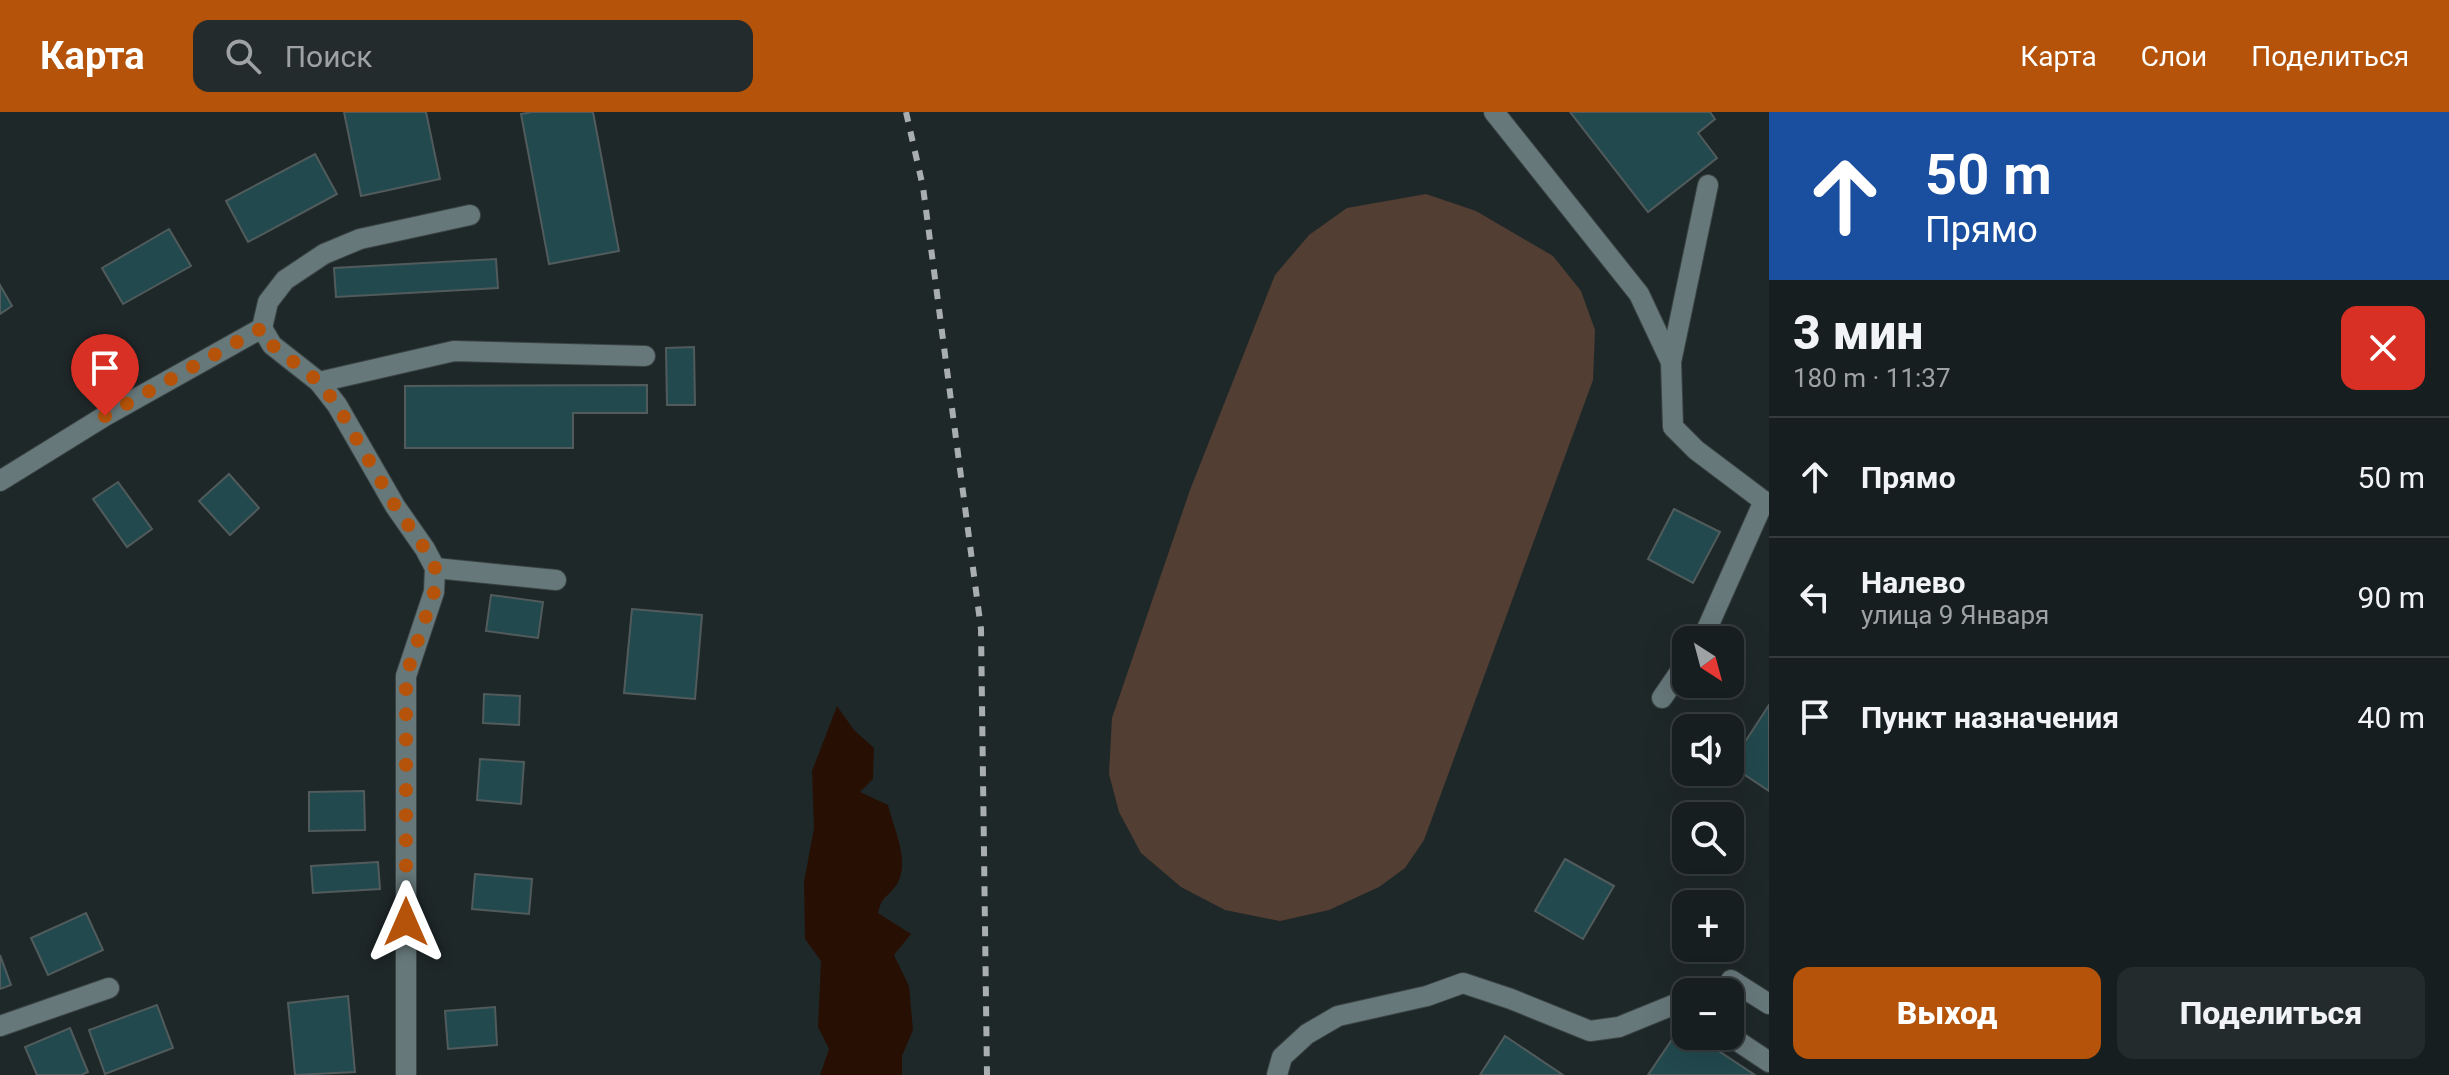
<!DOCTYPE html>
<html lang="ru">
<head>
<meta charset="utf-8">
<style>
	body { margin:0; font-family:Roboto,sans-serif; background:#242b2c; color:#f1f3f6; height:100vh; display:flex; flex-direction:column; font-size:30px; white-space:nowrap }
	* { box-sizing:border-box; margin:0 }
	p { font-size:26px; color:#9ea2a4 }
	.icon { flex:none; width:44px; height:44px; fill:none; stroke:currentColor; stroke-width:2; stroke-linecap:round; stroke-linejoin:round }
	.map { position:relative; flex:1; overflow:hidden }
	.side { display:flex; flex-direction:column; background:#171e1f; width:680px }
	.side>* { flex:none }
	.guide { background:#1a4fa0; color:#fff; overflow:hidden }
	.needle { width:52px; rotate:144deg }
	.buttons { position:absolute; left:1672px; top:514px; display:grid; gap:16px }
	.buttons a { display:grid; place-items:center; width:72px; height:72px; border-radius:16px; background:#171e1f; box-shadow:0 8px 32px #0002,0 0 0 2px #363c3d; font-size:40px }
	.pin { position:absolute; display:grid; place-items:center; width:68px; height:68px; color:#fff; margin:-82px -34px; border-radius:50% 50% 50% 0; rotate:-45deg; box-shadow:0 0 8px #0007 }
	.pin .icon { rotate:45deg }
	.me { position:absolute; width:88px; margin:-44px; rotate:0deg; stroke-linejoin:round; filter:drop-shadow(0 0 6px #0008) }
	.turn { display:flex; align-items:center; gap:28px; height:168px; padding:0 24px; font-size:36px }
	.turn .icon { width:104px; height:104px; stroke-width:2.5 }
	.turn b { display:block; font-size:56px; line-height:68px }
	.round { display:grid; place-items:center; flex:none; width:84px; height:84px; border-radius:16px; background:#242b2c }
	.head { display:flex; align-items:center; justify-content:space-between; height:136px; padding:0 24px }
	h1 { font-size:48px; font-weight:800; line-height:60px }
	.button { display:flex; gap:16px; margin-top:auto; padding:16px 24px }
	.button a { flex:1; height:92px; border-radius:16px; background:#b45309; color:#fff; font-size:32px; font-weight:800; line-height:92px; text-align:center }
	.button a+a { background:#242b2c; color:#f1f3f6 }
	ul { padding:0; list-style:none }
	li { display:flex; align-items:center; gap:24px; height:120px; padding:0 24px; border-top:2px solid #363c3d }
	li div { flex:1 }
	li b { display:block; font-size:30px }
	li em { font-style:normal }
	header { display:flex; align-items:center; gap:48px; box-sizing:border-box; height:112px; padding:0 40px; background:#b45309; color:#fff }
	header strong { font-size:38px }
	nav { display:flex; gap:44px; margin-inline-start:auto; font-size:28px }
	.search { width:560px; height:72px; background:#242b2c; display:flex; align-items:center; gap:20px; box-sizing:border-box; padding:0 28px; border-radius:16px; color:#9ea2a4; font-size:30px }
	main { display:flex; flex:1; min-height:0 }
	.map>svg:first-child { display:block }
	.green { fill:#523e33 }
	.water { fill:#271003 }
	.building { fill:#22494e; stroke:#515b5c; stroke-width:2 }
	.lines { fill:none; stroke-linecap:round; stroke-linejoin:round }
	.minor-casing { stroke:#3b4445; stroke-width:22 }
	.minor { stroke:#67787a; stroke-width:20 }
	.rail { stroke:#a9afb0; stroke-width:6; stroke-dasharray:10 10; stroke-linecap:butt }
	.route { stroke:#b45309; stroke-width:14; stroke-dasharray:0 25.2 }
</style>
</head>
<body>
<header>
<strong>Карта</strong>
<div class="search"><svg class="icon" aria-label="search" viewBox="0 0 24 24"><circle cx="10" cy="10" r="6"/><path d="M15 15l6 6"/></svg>Поиск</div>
<nav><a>Карта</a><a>Слои</a><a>Поделиться</a></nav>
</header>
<main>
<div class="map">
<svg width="1769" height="963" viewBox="0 0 1769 963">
	<rect width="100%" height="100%" fill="#1f2829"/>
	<path class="green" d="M1426,82L1476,99L1553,144L1581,179L1595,218L1593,268L1424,728L1405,756L1379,775L1329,798L1280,809L1225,798L1181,775L1141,741L1119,700L1109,662L1112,606L1190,378L1275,163L1309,123L1347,96Z"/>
	<path class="water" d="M837,594L854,618L874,636L873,667L860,680L888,693C894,718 912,752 895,775C886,787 882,784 878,801L911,822L894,843L909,874L913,918L902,944V963H820L829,937L818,915L821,849L805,827L804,770L814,716L812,659Z"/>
	<g class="building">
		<path d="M344,0H426L440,67L361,84Z"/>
		<path d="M532,0H593L619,139L549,152L521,2Z"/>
		<path d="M1570,0H1710L1715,7L1698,21L1717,46L1648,100Z"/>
		<path d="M315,42L337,82L248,130L226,89Z"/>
		<path d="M169,117L191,154L123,192L102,156Z"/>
		<path d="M496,147L498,176L336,185L334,156Z"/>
		<path d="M0,173L12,194L0,202Z"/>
		<path d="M694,235L695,293H667L666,236Z"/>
		<path d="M647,273V301H573V336H405V274Z"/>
		<path d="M229,362L259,396L230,423L199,389Z"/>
		<path d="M118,370L152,417L127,435L93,387Z"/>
		<path d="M1674,397L1720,420L1693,471L1648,447Z"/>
		<path d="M491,483L543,490L538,526L486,519Z"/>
		<path d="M632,497L702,503L695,587L624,581Z"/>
		<path d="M484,582L520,584L519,613L483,611Z"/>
		<path d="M1769,593V679L1730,653Z"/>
		<path d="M480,647L524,650L521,692L477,688Z"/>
		<path d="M364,679L365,718L309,719V680Z"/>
		<path d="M1565,747L1614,774L1583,827L1535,799Z"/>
		<path d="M378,750L380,777L313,781L311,754Z"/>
		<path d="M475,762L532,767L529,802L472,797Z"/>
		<path d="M86,801L103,838L48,863L31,826Z"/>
		<path d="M0,843L11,873L0,877Z"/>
		<path d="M348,884L355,960L295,963L288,891Z"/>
		<path d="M157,893L173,936L105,962L89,918Z"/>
		<path d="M495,895L497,933L448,937L445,899Z"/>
		<path d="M1681,914L1686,917V924H1696L1755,963H1648Z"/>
		<path d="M70,916L88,960L81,963H37L25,935Z"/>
		<path d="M1505,924L1563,963H1480Z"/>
	</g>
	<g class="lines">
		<defs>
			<g id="minor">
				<path d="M1494,0L1639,182L1671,250L1673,315L1696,338L1769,393"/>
				<path d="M262,216L272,233L319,270L337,293L395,394L425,437L435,456L434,480L406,564V963"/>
				<path d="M1671,250L1708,73"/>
				<path d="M319,270L454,239L645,244"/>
				<path d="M0,369L105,304L262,216L268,190L285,168L324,142L360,127L470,103"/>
				<path d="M435,456L556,468"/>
				<path d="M1702,528L1764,389"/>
				<path d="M1662,586L1686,551"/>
				<path d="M1731,868L1769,892"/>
				<path d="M0,914L109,876"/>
				<path d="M1730,924L1769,950"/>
				<path d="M1277,963L1282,945L1307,922L1338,904L1427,884L1463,871L1511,887L1590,919L1619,915L1678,891L1686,895"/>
			</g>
		</defs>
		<use href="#minor" class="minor-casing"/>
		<use href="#minor" class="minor"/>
		<path class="rail" d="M906,0L923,75L981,517L987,963"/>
	</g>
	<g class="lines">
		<path class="route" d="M105,304L262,216L272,233L319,270L337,293L395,394L425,437L435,456L434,480L406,564V810"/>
	</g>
</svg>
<div class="buttons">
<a><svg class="needle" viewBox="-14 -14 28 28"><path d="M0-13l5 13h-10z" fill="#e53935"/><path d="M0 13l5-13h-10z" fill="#9ea2a4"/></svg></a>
<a><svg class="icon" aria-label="sound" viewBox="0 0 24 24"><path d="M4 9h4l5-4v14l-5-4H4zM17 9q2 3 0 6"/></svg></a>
<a><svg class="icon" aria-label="search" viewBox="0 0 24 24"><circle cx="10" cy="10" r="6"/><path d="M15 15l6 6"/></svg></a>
<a>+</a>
<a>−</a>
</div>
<div class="pin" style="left:105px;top:304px;background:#d93025"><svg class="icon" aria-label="arrive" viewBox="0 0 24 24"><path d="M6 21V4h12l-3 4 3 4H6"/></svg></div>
<svg class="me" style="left:406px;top:810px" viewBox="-20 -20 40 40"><path d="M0-17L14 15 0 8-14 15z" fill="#b45309" stroke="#fff" stroke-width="4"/></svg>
</div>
<section class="side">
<div class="guide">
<div class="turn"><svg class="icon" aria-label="ahead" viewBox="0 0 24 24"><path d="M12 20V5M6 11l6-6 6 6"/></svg><div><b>50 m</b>Прямо</div></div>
</div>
<div class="head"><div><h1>3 мин</h1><p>180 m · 11:37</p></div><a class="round" style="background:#d93025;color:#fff"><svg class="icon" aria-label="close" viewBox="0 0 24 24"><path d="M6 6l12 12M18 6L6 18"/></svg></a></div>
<ul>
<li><svg class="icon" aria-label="ahead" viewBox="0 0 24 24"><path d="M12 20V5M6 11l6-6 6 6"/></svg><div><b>Прямо</b></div><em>50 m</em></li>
<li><svg class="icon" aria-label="left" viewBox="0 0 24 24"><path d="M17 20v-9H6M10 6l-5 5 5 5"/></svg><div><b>Налево</b><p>улица 9 Января</p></div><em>90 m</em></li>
<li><svg class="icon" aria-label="arrive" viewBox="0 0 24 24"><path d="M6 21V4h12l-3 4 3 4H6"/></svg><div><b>Пункт назначения</b></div><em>40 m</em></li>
</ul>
<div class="button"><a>Выход</a><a>Поделиться</a></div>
</section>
</main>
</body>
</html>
